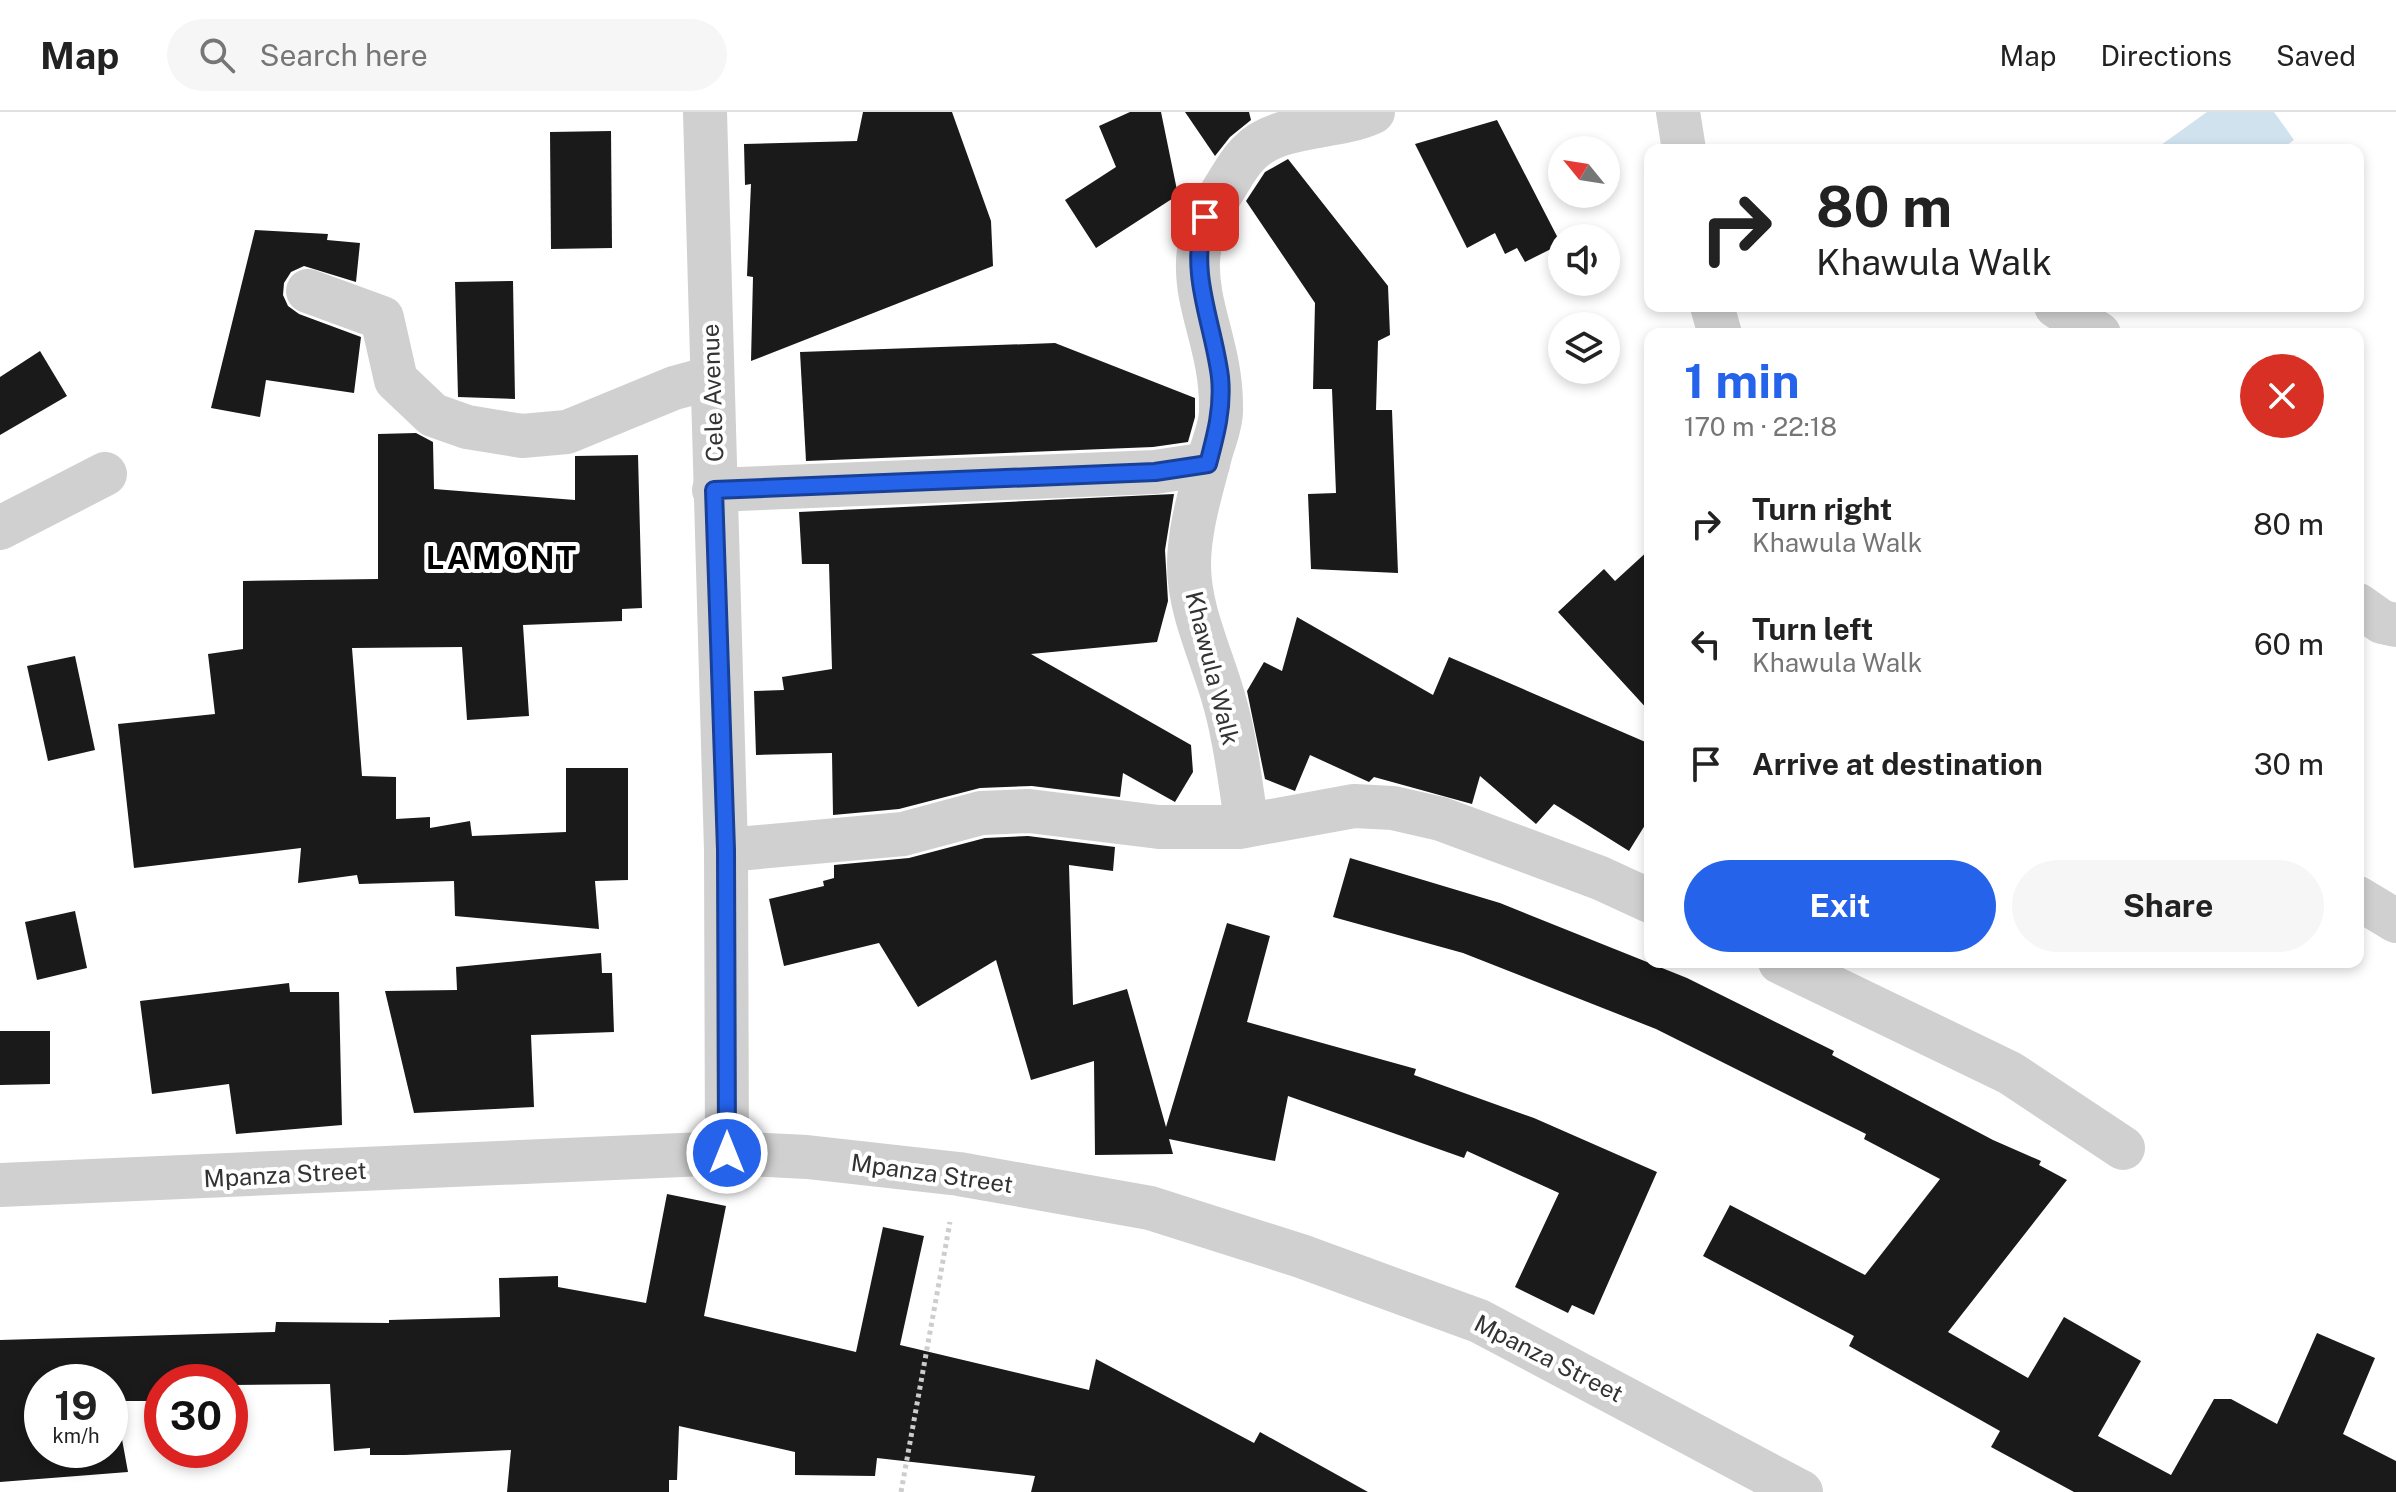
<!DOCTYPE html>
<html lang="en">
<head>
<meta charset="utf-8">
<style>
	body { margin:0; font-family:"Public Sans",sans-serif; background:#f6f6f6; color:#222; height:100vh; display:flex; flex-direction:column; font-size:30px; white-space:nowrap }
	* { box-sizing:border-box; margin:0 }
	p { font-size:26px; color:#767676 }
	.icon { flex:none; width:44px; height:44px; fill:none; stroke:currentColor; stroke-width:2; stroke-linecap:round; stroke-linejoin:round }
	.map { position:relative; flex:1; overflow:hidden }
	.details { position:absolute; left:1644px; top:216px; width:720px; height:640px; display:flex; flex-direction:column; background:#fff; border-radius:16px; box-shadow:0 4px 12px #0003 }
	.details>* { flex:none }
	.guide { position:absolute; left:1644px; top:32px; width:720px; height:168px; border-radius:16px; box-shadow:0 4px 12px #0003; background:#fff; color:#222; overflow:hidden }
	.needle { width:52px; rotate:300deg }
	.buttons { position:absolute; left:1548px; top:24px; display:grid; gap:16px }
	.buttons a { display:grid; place-items:center; width:72px; height:72px; border-radius:50%; background:#fff; box-shadow:0 4px 12px #0003; font-size:40px }
	.speed { position:absolute; left:24px; top:1252px; display:flex; gap:16px; font-size:40px; font-weight:700; text-align:center }
	.speed>* { display:grid; place-content:center; width:104px; height:104px; border-radius:50%; background:#fff; box-shadow:0 4px 12px #0003; line-height:1 }
	.speed small { font-size:20px; font-weight:400 }
	.speed .limit { border:12px solid #d22; background:#fff; color:#111 }
	.pin { position:absolute; display:grid; place-items:center; width:68px; height:68px; color:#fff; margin:-34px; border-radius:16px; box-shadow:0 4px 12px #0006 }
	.me { position:absolute; width:88px; margin:-44px; rotate:0deg; stroke-linejoin:round; filter:drop-shadow(0 0 6px #0008) }
	.turn { display:flex; align-items:center; gap:28px; height:168px; padding:0 40px; font-size:36px }
	.turn .icon { width:104px; height:104px; stroke-width:2.5 }
	.turn b { display:block; font-size:56px; line-height:68px }
	.round { display:grid; place-items:center; flex:none; width:84px; height:84px; border-radius:42px; background:#f6f6f6 }
	.headline { display:flex; align-items:center; justify-content:space-between; height:136px; padding:0 40px }
	h1 { font-size:48px; font-weight:700; line-height:60px; color:#2563eb }
	.primary-button { display:flex; gap:16px; margin-top:auto; padding:16px 40px }
	.primary-button a { flex:1; height:92px; border-radius:48px; background:#2563eb; color:#fff; font-size:32px; font-weight:700; line-height:92px; text-align:center }
	.primary-button a+a { background:#f6f6f6; color:#222 }
	ul { padding:0; list-style:none }
	li { display:flex; align-items:center; gap:24px; height:120px; padding:0 40px }
	li div { flex:1 }
	li b { display:block; font-size:30px }
	li em { font-style:normal }
	header { display:flex; align-items:center; gap:48px; box-sizing:border-box; height:112px; padding:0 40px; background:#fff; border-bottom:2px solid #e0e0e0 }
	header strong { font-size:38px }
	nav { display:flex; gap:44px; margin-inline-start:auto; font-size:28px }
	.search { width:560px; height:72px; background:#f6f6f6; display:flex; align-items:center; gap:20px; box-sizing:border-box; padding:0 28px; border-radius:44px; color:#767676; font-size:30px }
	.map>svg:first-child { display:block }
	.water { fill:#cfe2ee }
	.building { fill:#1a1a1a; fill-rule:evenodd }
	.lines { fill:none; stroke-linecap:round; stroke-linejoin:round }
	.path { stroke:#cdcdcd; stroke-width:5; stroke-dasharray:4 4; stroke-linecap:butt }
	.minor { stroke:#d0d0d0; stroke-width:44 }
	.route-casing { stroke:#184099; stroke-width:20 }
	.route { stroke:#2563eb; stroke-width:14 }
	.labels { text-anchor:middle; dominant-baseline:central; stroke-width:8; stroke-linejoin:round; paint-order:stroke }
	.street-label { font-size:24px; fill:#333; stroke:#fff }
	.district-label { font-size:32px; font-weight:bold; letter-spacing:2px; fill:#000; stroke:#fff }
</style>
</head>
<body>
<header>
<strong>Map</strong>
<div class="search"><svg class="icon" aria-label="search" viewBox="0 0 24 24"><circle cx="10" cy="10" r="6"/><path d="M15 15l6 6"/></svg>Search here</div>
<nav><a>Map</a><a>Directions</a><a>Saved</a></nav>
</header>
<div class="map">
<svg width="2396" height="1380" viewBox="0 0 2396 1380">
	<rect width="100%" height="100%" fill="#fff"/>
	<path class="water" d="M2207,0H2274L2294,28L2280,38H2154Z"/>
	<g class="building">
		<path d="M863,0H952L991,109L993,154L751,249L753,165L747,164L751,72L745,73L744,32L857,29Z"/>
		<path d="M1130,0H1161L1178,83L1096,136L1065,88L1116,55L1099,14Z"/>
		<path d="M1185,0H1249L1251,8L1230,25L1215,44Z"/>
		<path d="M1497,8L1561,132L1525,150L1517,136L1505,142L1495,121L1467,136L1415,32Z"/>
		<path d="M611,19L612,136L551,137L550,20Z"/>
		<path d="M1288,47L1388,174L1390,223L1378,229L1376,298H1392L1398,461L1311,457L1308,382L1336,381L1332,277H1313L1315,191L1246,89L1265,60Z"/>
		<path d="M255,118L328,122L327,128L360,131L356,170L304,154L291,160L284,171L283,183L288,194L299,202L361,225L354,281L266,268L260,305L211,296Z"/>
		<path d="M513,169L515,287L458,285L455,170Z"/>
		<path d="M1055,231L1195,286V305L1188,330L1153,335L806,349L800,240Z"/>
		<path d="M40,239L67,284L0,323V265Z"/>
		<path d="M416,321L433,330L434,377L575,388V344L638,343L642,496L622,497V509L523,513L529,604L467,608L462,535L352,536L362,664L396,665V707L430,705V716L470,709L472,724L566,720V656H628V768L595,769L599,817L455,804L454,769L359,772L357,763L298,771L301,736L134,756L118,612L215,602L208,542L243,537V469L378,467V322Z"/>
		<path d="M1174,382L1165,438L1168,489L1157,530L1031,542L1191,633L1193,660L1175,690L1123,661L1120,685L1032,674L980,676L899,697L833,703L832,641L756,643L754,579L784,578L782,565L832,557L829,452H802L799,400Z"/>
		<path d="M1650,437V600L1558,500L1604,457L1615,469Z"/>
		<path d="M1297,505L1433,583L1449,545L1650,632V705L1629,739L1554,692L1536,712L1480,664L1472,692L1374,665L1369,670L1310,643L1295,679L1265,667L1247,579L1264,550L1282,559Z"/>
		<path d="M75,544L95,638L48,649L27,554Z"/>
		<path d="M1028,724L1115,735L1113,759L1069,753L1073,893L1127,877L1166,1015L1227,811L1270,824L1247,910L1416,957L1414,963L1534,1006L1657,1060L1594,1203L1572,1193L1568,1201L1515,1175L1559,1081L1467,1039L1464,1046L1288,984L1275,1049L1169,1027L1173,1042L1095,1043L1094,949L1031,968L996,848L918,895L879,831L784,854L769,787L824,774L823,769L834,766V753L909,746L985,726Z"/>
		<path d="M1350,746L1500,791L1687,866L1834,939L1832,943L1993,1028L2041,1049L2039,1053L2067,1068L1948,1220L2028,1266L2064,1205L2141,1249L2098,1324L2171,1363L2214,1287H2231L2277,1312L2317,1221L2375,1246L2343,1322L2396,1349V1380H2074L1991,1335L2000,1319L1849,1234L1854,1224L1703,1144L1730,1093L1865,1163L1940,1067L1864,1027L1866,1022L1656,917L1463,841L1333,805Z"/>
		<path d="M75,799L87,856L37,868L25,810Z"/>
		<path d="M601,841L602,861H612L614,920L531,923L534,995L414,1001L385,879L457,878L456,855Z"/>
		<path d="M289,871L290,880H339L342,1013L236,1022L229,972L152,982L140,889Z"/>
		<path d="M0,919H50V972L0,973Z"/>
		<path d="M667,1082L726,1094L704,1204L856,1240L883,1115L924,1124L900,1233L1089,1278L1096,1247L1254,1331L1260,1320L1368,1380H1031L1035,1364L877,1346L875,1364L795,1363V1340L679,1314L677,1368H669V1380H507L511,1338L405,1343H370V1336L334,1339L330,1272L232,1273L230,1288V1270H162V1289H115L128,1360L0,1370V1228L275,1220L276,1210L389,1211V1208L500,1205L499,1166L558,1164V1175L646,1191ZM42,1270H110V1338H42Z"/>
	</g>
	<g class="lines">
		<path class="path" d="M901,1380L950,1110"/>
		<g class="minor">
			<path d="M705,0L726,738L727,1041"/>
			<path d="M1678,0L1684,38"/>
			<path d="M308,179L382,206L396,268L433,303L467,315L522,324L567,320L674,276L711,266"/>
			<path d="M1712,194L1720,222"/>
			<path d="M2056,194L2099,222"/>
			<path d="M714,378L1155,360L1208,352"/>
			<path d="M0,416L105,362"/>
			<path d="M2358,493L2382,510L2396,513"/>
			<path d="M1247,713C1240,672 1236,628 1224,588C1212,544 1189,499 1189,453C1189,415 1202,376 1211,340C1215,327 1221,312 1221,299C1223,210 1166,164 1224,77C1231,66 1238,52 1248,42C1278,10 1335,18 1373,0"/>
			<path d="M726,738L903,722L981,701L1029,699L1159,715H1239L1354,694L1393,696L1441,707L1600,766L1650,789"/>
			<path d="M2358,786L2396,809"/>
			<path d="M1780,850L2010,961L2123,1036"/>
			<path d="M0,1073L727,1041L807,1045L959,1062L1150,1096L1301,1144L1479,1209L1801,1380"/>
		</g>
	</g>
	<g class="lines">
		<defs>
			<path id="route" d="M727,1041L726,738L714,378L1155,360L1208,352C1216,322 1223,296 1220,265C1213,209 1188,163 1205,105"/>
		</defs>
		<use href="#route" class="route-casing"/>
		<use href="#route" class="route"/>
	</g>
	<g class="labels">
		<g class="street-label">
			<text transform="translate(712 281) rotate(-92)">Cele Avenue</text>
			<text transform="translate(1213 556) rotate(76)">Khawula Walk</text>
			<text transform="translate(932 1061) rotate(8)">Mpanza Street</text>
			<text transform="translate(285 1062) rotate(-3)">Mpanza Street</text>
			<text transform="translate(1549 1246) rotate(27)">Mpanza Street</text>
		</g>
		<g class="district-label">
			<text x="502" y="445">LAMONT</text>
		</g>
	</g>
</svg>
<div class="buttons">
<a><svg class="needle" viewBox="-14 -14 28 28"><path d="M0-13l5 13h-10z" fill="#e53935"/><path d="M0 13l5-13h-10z" fill="#767676"/></svg></a>
<a><svg class="icon" aria-label="sound" viewBox="0 0 24 24"><path d="M4 9h4l5-4v14l-5-4H4zM17 9q2 3 0 6"/></svg></a>
<a><svg class="icon" aria-label="layers" viewBox="0 0 24 24"><path d="M12 4l9 5-9 5-9-5zM3 14l9 5 9-5"/></svg></a>
</div>
<div class="speed"><div>19<small>km/h</small></div><div class="limit">30</div></div>
<div class="pin" style="left:1205px;top:105px;background:#d93025"><svg class="icon" aria-label="arrive" viewBox="0 0 24 24"><path d="M6 21V4h12l-3 4 3 4H6"/></svg></div>
<svg class="me" style="left:727px;top:1041px" viewBox="-20 -20 40 40"><circle r="17" fill="#2563eb" stroke="#fff" stroke-width="3"/><path d="M0-11L8 9 0 5-8 9z" fill="#fff"/></svg>
<div class="guide">
<div class="turn"><svg class="icon" aria-label="right" viewBox="0 0 24 24"><path d="M7 20v-9h11M14 6l5 5-5 5"/></svg><div><b>80 m</b>Khawula Walk</div></div>
</div>
<section class="details">
<div class="headline"><div><h1>1 min</h1><p>170 m · 22:18</p></div><a class="round" style="background:#d93025;color:#fff"><svg class="icon" aria-label="close" viewBox="0 0 24 24"><path d="M6 6l12 12M18 6L6 18"/></svg></a></div>
<ul>
<li><svg class="icon" aria-label="right" viewBox="0 0 24 24"><path d="M7 20v-9h11M14 6l5 5-5 5"/></svg><div><b>Turn right</b><p>Khawula Walk</p></div><em>80 m</em></li>
<li><svg class="icon" aria-label="left" viewBox="0 0 24 24"><path d="M17 20v-9H6M10 6l-5 5 5 5"/></svg><div><b>Turn left</b><p>Khawula Walk</p></div><em>60 m</em></li>
<li><svg class="icon" aria-label="arrive" viewBox="0 0 24 24"><path d="M6 21V4h12l-3 4 3 4H6"/></svg><div><b>Arrive at destination</b></div><em>30 m</em></li>
</ul>
<div class="primary-button"><a>Exit</a><a>Share</a></div>
</section>
</div>
</body>
</html>
